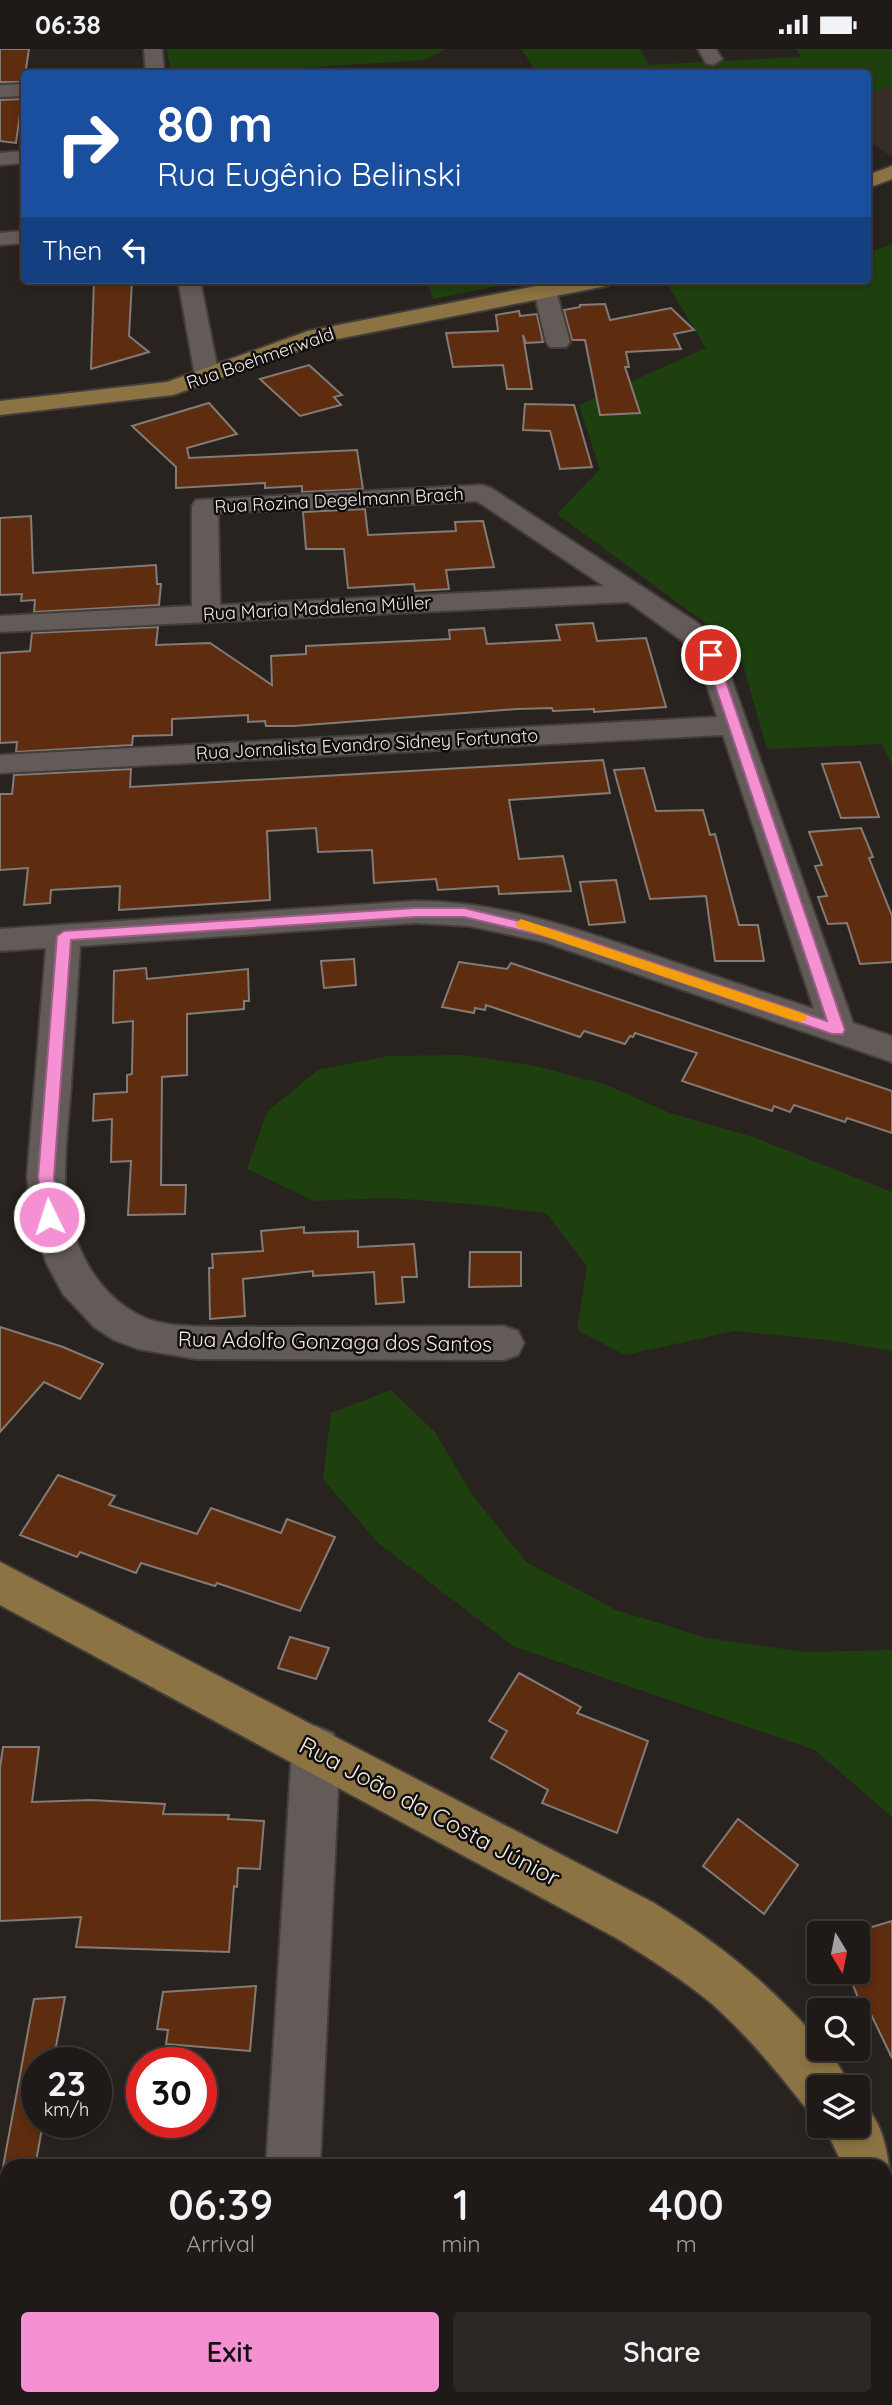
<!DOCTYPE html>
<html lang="en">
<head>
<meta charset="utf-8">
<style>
	body { margin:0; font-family:Quicksand,sans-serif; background:#2c2725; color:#f1f3f6; height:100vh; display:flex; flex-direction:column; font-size:26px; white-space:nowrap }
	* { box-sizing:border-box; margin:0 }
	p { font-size:23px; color:#a1a1a2 }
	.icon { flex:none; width:38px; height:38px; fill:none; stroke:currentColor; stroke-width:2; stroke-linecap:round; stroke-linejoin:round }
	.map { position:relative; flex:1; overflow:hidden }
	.sheet { position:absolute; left:0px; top:2110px; width:892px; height:247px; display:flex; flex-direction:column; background:#1f1a18; border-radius:21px 21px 0 0; box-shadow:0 4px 10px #0003,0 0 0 2px #3c3837 }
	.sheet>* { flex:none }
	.hud { position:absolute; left:21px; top:21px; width:850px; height:214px; border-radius:7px; box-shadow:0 4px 10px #0003,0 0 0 2px #3c3837; background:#1a4fa0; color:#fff; overflow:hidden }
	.needle { width:46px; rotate:170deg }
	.controls { position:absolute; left:807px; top:1872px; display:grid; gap:14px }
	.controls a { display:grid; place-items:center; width:63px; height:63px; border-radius:7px; background:#1f1a18; box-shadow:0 4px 10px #0003,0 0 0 2px #3c3837; font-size:35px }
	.speed { position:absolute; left:21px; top:1998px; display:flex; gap:14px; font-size:35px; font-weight:700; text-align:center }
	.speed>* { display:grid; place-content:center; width:91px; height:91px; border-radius:50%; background:#1f1a18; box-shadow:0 4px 10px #0003,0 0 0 2px #3c3837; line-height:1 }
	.speed small { font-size:18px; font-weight:400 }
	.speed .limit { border:10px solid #d22; background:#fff; color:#111 }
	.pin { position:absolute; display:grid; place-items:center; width:60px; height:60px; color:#fff; margin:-30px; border:4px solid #fff; border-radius:50%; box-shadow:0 2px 7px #0007 }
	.me { position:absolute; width:77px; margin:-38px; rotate:356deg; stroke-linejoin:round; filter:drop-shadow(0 0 5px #0008) }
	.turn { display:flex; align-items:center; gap:24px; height:147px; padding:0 21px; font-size:32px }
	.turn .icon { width:91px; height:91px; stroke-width:2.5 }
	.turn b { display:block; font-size:49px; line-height:60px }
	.then { display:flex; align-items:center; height:66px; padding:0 21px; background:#0003; gap:14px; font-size:26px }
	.eta { display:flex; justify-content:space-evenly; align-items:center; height:119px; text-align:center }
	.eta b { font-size:42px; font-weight:600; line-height:49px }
	.button { display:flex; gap:14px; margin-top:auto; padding:14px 21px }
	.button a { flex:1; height:80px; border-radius:7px; background:#f591d2; color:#111; font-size:28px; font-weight:600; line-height:80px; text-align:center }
	.button a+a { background:#2c2725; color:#f1f3f6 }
	.status { display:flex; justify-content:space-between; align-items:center; height:49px; padding:0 35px; background:#1f1a18; direction:ltr }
	.status svg { height:19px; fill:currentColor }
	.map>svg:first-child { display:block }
	.built { fill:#382d27 }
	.green { fill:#1e400f }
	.building { fill:#5e2c0e; stroke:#827b78; stroke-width:2 }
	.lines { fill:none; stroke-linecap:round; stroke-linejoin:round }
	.minor-casing { stroke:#433d3b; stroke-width:4 }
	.major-casing { stroke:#433d3b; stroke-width:4 }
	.minor { fill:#625b57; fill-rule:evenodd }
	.major { fill:#8b7343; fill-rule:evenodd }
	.route { fill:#f591d2; stroke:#9f5e88; stroke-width:2 }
	.slow { fill:#f59e0b }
	.labels { text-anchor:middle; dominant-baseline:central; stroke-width:5; stroke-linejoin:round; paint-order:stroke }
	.far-street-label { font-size:18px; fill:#efebe9; stroke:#100d0c }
	.street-label { font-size:21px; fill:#efebe9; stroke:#100d0c }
	.near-street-label { font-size:24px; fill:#efebe9; stroke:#100d0c }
</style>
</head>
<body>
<div class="status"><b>06:38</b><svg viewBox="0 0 49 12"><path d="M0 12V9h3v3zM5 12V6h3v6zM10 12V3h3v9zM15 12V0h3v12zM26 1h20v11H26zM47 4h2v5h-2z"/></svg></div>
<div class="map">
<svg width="892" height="2356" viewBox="0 0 892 2356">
	<rect width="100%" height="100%" fill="#292320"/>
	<path class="built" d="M892,38V108L868,91V44Z"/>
	<g class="green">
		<path d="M166,0H446L424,11L216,24H172Z"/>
		<path d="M521,0H640L649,16L801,8L796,0H892V38L868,44V24H533L531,14Z"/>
		<path d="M892,195V716L882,695L767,700L738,598L557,465L600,420L579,356L706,299L665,231H760L768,236L789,231H868V204Z"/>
		<path d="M426,231H527L433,250Z"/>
		<path d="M462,1006L531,1016L604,1035L670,1064L756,1089L892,1143V1302L828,1291L734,1282L625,1306L577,1281L587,1217L546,1164L470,1155L390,1149L314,1152L247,1120L267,1063L318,1021L389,1007Z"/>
		<path d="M391,1341L435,1383L473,1447L526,1513L616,1561L707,1589L805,1603L892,1601V1768L815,1701L515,1598L378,1494L323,1430L331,1364Z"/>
	</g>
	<g class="building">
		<path d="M0,0H29L24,33H0Z"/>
		<path d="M22,50L16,94L0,92V51Z"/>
		<path d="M94,231H132L129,287L149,303L91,320Z"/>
		<path d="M605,255L610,271L671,259L694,281L674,285L681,300L626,303L629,318H625L640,364L600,366L585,291H572L564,261L580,258V256Z"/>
		<path d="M519,262L520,267L537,265L543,293L526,294L523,286L532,340H507L503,316L453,318L446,284L498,282L496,266Z"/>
		<path d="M309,316L342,346L334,348L341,356L300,367L260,330Z"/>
		<path d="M209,354L237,385L187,399L189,409L357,401L363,440L302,443V437L265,439V434L176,439V418L132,377Z"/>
		<path d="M525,355L574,356L592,418L560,420L550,382L523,381Z"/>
		<path d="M365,460L368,486L456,482L455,473L483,472L494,518L446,521L449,540L415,542L414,535L348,539L344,500H306L303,463Z"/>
		<path d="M31,467L33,524L156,516L157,535H161L159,556L34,563L35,551L21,552L22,545L0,546V469Z"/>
		<path d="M593,574L597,592L646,589L666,658L594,663V660L553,662L552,659L517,660L294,677H266L265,672L248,673V666L172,670V686L133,687L132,696L16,703L17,693L0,694V604L30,602L32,584L158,578L156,596L210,594L272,636L271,607L306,605V597L450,590L449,581L484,579L487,595L560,591L556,576Z"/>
		<path d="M603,711L610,744L509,751L519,810L563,807L571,842L499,845L498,837L438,841L436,830L374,834L372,801L318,803L316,779L267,782L270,851L119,861L120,837L51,841L50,854L24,856L28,819L0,821V745H12L14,726L131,720L130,738Z"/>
		<path d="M860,713L879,768L841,769L822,715Z"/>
		<path d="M644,719L656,762L703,761L710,786L715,785L739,876H758L764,912H715L706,847L650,850L614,721Z"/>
		<path d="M861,779L873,808L869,809L892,867V913L860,915L847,874L828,875L818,848L827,847L815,817L822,816L809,783Z"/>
		<path d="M616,831L625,873L589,876L580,833Z"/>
		<path d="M354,910L356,936L324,939L321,912Z"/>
		<path d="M459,913L507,920L511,914L892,1042V1084L847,1069L845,1073L794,1056L790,1063L774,1057L772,1062L682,1032L697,1004L635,984L633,988L630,987L625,995L584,982L580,988L486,956L485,961L475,959L474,964L442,958Z"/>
		<path d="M146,919L147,930L248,920L249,952H244V960L187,965V1026L162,1028L161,1136H186L185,1165L128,1166L131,1112L111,1113L112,1070L93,1072L94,1045L127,1043V1026L132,1025L133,972L113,974L114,922Z"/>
		<path d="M304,1178V1184L358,1182V1198L414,1195L417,1228H402L404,1253L376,1255L374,1223L313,1227V1222L243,1230L245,1267L210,1270L209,1219H213L212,1205L263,1202L261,1182Z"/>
		<path d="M470,1203H521V1237L469,1238Z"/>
		<path d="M0,1278L63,1298L103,1315L80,1350L44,1333L0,1383Z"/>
		<path d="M58,1426L115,1447L109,1456L197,1485L211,1459L281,1484L287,1470L335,1488L300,1562L217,1534L215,1537L141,1514L136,1524L80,1503L77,1508L20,1486Z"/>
		<path d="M290,1588L329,1599L316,1630L278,1619Z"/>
		<path d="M519,1624L581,1658L577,1664L648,1692L617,1784L542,1754L548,1741L491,1709L507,1682L489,1672Z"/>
		<path d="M3,1698H39L32,1753L91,1751L165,1755L163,1765L229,1766L228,1770L264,1772L260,1820L238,1819L237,1838L234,1837L229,1903L76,1898L81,1868L0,1872V1719Z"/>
		<path d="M738,1770L798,1816L764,1865L703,1817Z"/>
		<path d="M892,1872V2009L867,1957L862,1959L848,1923H858V1885H848Z"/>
		<path d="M256,1937L250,2002L166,1995L168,1981L157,1980L163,1943Z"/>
		<path d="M65,1948L53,2014H37V2074H43L35,2118H3L34,1950Z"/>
	</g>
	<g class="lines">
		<defs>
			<g id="minor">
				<path d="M144,0H162L164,24H146Z"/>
				<path d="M698,0H716L722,10L713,16L706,14Z"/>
				<path d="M24,35V47L0,48V36Z"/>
				<path d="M24,102V114L0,116V104Z"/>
				<path d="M24,182V194L0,196V184Z"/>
				<path d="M178,231H200L219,327L215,332H199L195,327Z"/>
				<path d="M545,235L553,237L556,242L570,293L566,298H550L546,293L534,242L537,237Z"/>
				<path d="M482,436L491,439L696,573L711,586L721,600L853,974L892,987V1013L544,893L469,877L415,874L80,897C77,943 74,990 71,1036C69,1066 65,1097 65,1127C65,1183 91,1245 145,1269C167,1278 195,1277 219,1278L504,1277L518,1282L524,1294L518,1306L504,1311L196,1310L138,1300L114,1291L94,1278L63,1245L47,1215L39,1194L30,1151L27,1128L46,899L0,902V880L415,852C495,852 568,877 642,902C699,922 756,941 814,960L723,686L0,724V706L717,668L697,606L691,598L628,553L0,583V567L192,557V457L196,451ZM477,452L604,537L220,556L218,464Z"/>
				<path d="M316,1677L333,1684L340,1700L320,2118H266L292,1700L299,1684Z"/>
				<rect x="251" y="2350" width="58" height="6"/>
			</g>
			<g id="major">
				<path d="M892,117V130L868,139V126Z"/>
				<path d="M567,231H612L609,236L601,238L322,293L173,346L0,366V352L167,333L308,282Z"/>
				<path d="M0,1513L654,1854C718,1894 769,1934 819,1992V2000H826C837,2013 844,2024 851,2039H819V2064L805,2058C776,2021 746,1985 711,1954C682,1930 650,1910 618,1890L0,1556Z"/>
				<path d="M858,2053C892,2071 892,2141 892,2181L886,2178V2118H844L824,2077H858Z"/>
			</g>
		</defs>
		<use href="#minor" class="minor-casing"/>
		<use href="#major" class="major-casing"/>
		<use href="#minor" class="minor"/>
		<use href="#major" class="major"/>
	</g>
	<path class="route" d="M711,603L717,606L845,981L843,985H832L553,889L464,868H415L71,891L54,1128L57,1168L49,1174L44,1172L38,1128L57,887L64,882L415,859H464L556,881L827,972L705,606Z"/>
	<path class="slow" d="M521,870L805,965L807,969L805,972H795L517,878L515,875Z"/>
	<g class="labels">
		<g class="far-street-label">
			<text transform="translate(260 309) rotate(-19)">Rua Boehmerwald</text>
			<text transform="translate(339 451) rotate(-3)">Rua Rozina Degelmann Brach</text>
			<text transform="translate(317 559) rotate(-3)">Rua Maria Madalena Müller</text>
			<text transform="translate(367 695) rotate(-3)">Rua Jornalista Evandro Sidney Fortunato</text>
		</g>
		<g class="street-label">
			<text transform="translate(335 1292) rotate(1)">Rua Adolfo Gonzaga dos Santos</text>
		</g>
		<g class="near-street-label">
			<text transform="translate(430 1762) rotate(28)">Rua João da Costa Júnior</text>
		</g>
	</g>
</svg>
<div class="controls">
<a><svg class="needle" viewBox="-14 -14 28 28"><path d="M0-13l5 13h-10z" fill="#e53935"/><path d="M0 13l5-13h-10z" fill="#a1a1a2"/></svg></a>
<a><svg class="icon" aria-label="search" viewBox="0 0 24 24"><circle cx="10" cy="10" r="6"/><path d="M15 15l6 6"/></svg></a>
<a><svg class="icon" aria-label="layers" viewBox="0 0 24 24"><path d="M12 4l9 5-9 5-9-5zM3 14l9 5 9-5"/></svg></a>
</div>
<div class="speed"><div>23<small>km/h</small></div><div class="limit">30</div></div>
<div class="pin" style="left:711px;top:606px;background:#d93025"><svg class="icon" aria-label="arrive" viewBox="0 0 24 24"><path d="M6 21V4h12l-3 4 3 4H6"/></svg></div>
<svg class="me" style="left:49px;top:1168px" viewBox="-20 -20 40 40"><circle r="17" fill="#f591d2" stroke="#fff" stroke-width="3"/><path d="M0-11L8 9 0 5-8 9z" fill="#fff"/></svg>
<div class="hud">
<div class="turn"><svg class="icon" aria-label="right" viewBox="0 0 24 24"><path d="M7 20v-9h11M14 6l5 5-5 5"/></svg><div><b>80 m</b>Rua Eugênio Belinski</div></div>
<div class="then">Then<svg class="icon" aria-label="left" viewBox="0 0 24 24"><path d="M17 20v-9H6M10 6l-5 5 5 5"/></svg></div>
</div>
<section class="sheet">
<div class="eta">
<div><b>06:39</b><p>Arrival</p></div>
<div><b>1</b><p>min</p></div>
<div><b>400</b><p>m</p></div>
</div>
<div class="button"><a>Exit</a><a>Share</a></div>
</section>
</div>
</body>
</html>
